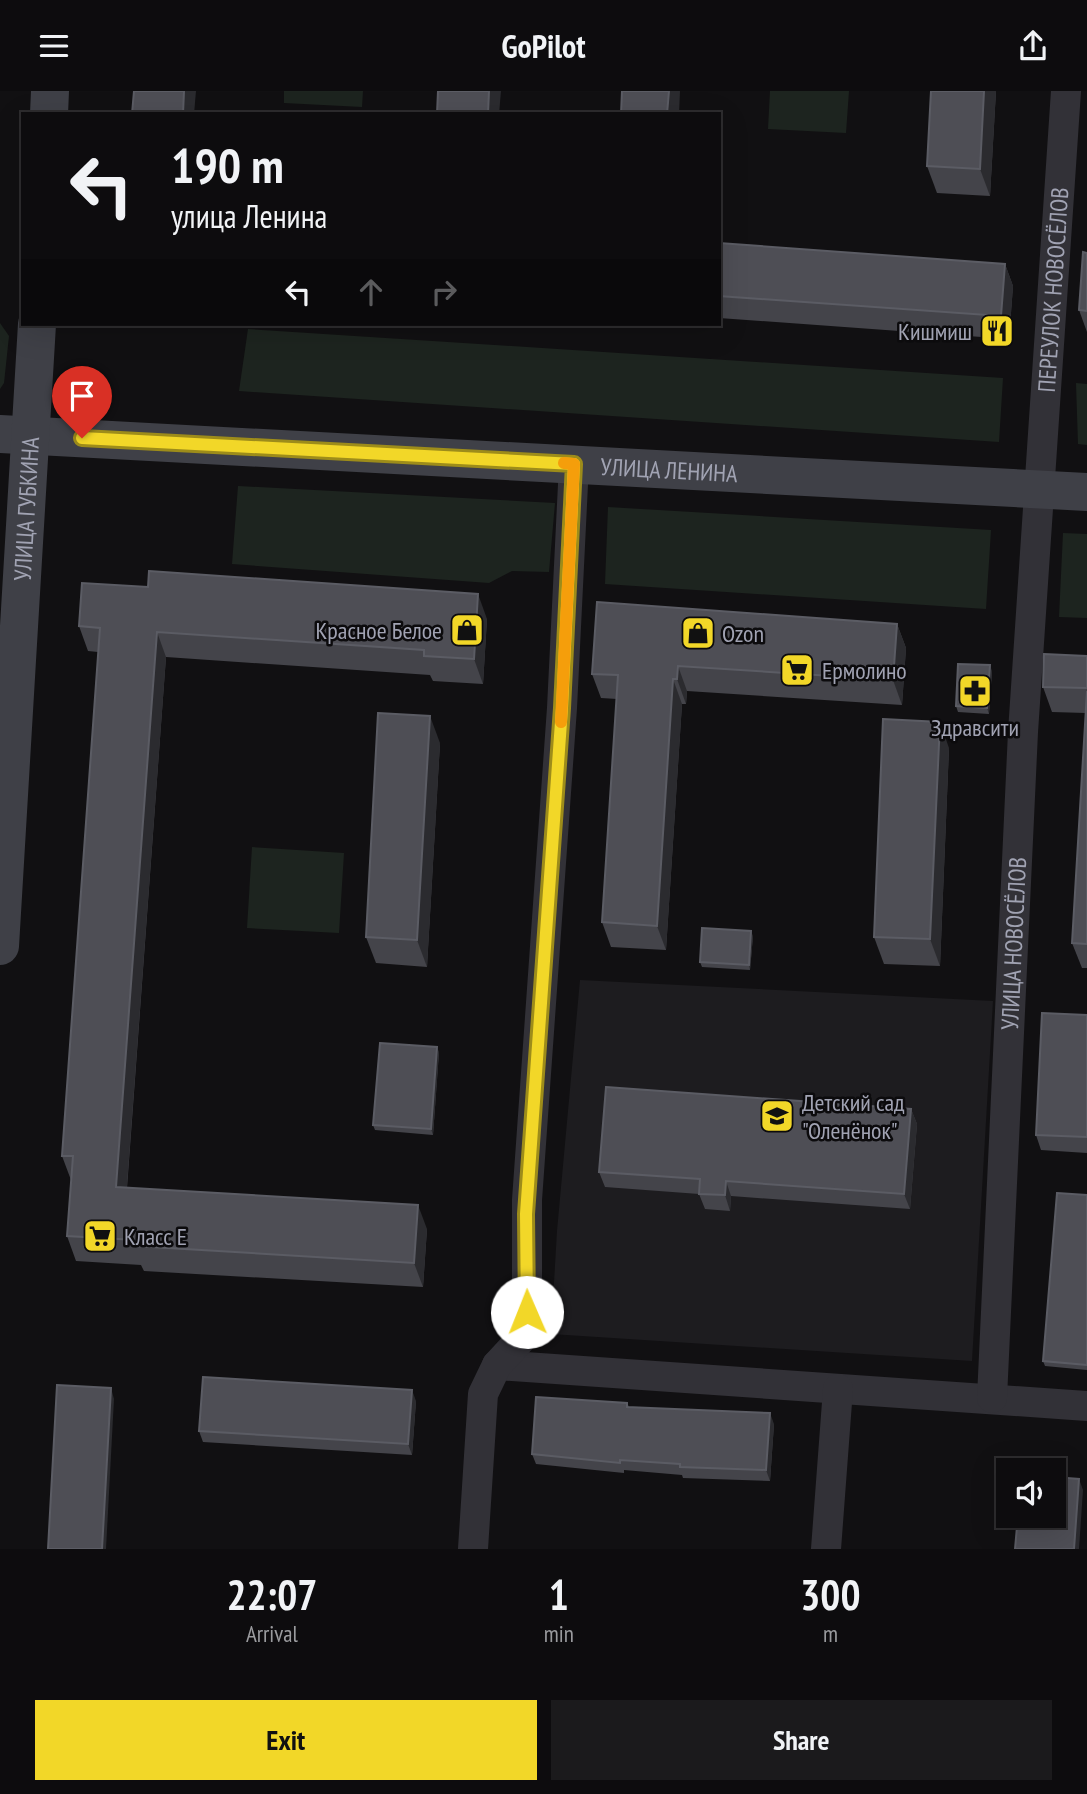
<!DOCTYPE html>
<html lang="en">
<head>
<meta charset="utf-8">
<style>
	body { margin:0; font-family:"PT Sans Narrow",sans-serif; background:#1b1a1c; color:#f1f3f6; height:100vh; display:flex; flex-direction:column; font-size:26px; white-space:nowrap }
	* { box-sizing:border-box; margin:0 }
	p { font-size:23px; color:#9a9b9e }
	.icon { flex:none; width:38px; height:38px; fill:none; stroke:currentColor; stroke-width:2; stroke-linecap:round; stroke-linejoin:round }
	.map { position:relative; height:1458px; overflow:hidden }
	.sheet { display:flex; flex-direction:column; background:#0d0c0e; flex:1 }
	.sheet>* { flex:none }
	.top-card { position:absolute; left:21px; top:21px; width:700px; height:214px; border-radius:0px; box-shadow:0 7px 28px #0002,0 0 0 2px #2d2c2e; background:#0d0c0e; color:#f1f3f6; overflow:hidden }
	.controls { position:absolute; left:996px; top:1367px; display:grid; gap:14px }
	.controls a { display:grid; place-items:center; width:70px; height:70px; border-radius:0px; background:#0d0c0e; box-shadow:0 7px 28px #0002,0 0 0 2px #2d2c2e; font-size:35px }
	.pin { position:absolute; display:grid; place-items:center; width:60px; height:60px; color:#fff; margin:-72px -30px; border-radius:50% 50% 50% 0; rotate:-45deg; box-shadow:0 0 7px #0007 }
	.pin .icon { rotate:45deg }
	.me { position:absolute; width:77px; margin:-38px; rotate:359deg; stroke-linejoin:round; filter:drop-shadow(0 0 5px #0008) }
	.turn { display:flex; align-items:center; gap:24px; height:147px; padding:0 35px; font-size:32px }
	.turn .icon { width:91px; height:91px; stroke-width:2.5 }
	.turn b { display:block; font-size:49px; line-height:60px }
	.lanes { display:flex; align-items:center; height:66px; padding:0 35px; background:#0003; justify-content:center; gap:35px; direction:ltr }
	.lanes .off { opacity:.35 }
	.eta { display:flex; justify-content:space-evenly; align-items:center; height:119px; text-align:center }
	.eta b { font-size:42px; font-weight:800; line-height:49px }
	.button { display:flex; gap:14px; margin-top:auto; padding:14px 35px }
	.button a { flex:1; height:80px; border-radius:0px; background:#f2d728; color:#111; font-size:28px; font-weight:800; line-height:80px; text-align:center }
	.button a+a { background:#1b1a1c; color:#f1f3f6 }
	header { display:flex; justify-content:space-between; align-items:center; height:91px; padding:0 35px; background:#0d0c0e; font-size:32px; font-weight:800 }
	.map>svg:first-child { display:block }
	.built { fill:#1d1c1f }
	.green { fill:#1d241f }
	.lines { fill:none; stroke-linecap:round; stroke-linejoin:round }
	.street { stroke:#323137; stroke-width:30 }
	.secondary { stroke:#3f4047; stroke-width:38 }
	.wall { fill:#44444a }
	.shaded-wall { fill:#2b2b2f }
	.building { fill:#4e4e55; stroke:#5b5c64; stroke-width:2 }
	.route-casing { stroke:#9d8c1a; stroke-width:18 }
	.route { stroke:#f2d728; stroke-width:12 }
	.slow { stroke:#f59e0b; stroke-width:12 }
	.labels { text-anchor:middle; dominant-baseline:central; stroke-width:5; stroke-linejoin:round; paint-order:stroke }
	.street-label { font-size:24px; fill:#a1a3b3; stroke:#0c0b0d }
	.poi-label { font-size:24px; fill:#a1a3b3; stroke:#0c0b0d; text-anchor:start }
</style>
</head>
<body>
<header><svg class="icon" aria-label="menu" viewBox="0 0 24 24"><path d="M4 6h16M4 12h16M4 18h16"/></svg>GoPilot<svg class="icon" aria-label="share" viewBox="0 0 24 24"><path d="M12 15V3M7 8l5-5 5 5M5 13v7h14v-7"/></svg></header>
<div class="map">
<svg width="1087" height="1458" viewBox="0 0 1087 1458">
	<rect width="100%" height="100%" fill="#111012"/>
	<path class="built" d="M580,889L993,910L972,1270L551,1243L557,1140Z"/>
	<g class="green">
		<path d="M284,0H363L362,16L284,12Z"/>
		<path d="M770,0H849L846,42L768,38Z"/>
		<path d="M0,232L9,245L4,292L0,298Z"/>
		<path d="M248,238L1003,287L999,351L239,300Z"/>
		<path d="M1076,292L1087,293V354L1078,353Z"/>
		<path d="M238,395L555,412L549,481L512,480L489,492L232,473Z"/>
		<path d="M608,416L991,439L986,518L605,493Z"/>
		<path d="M1063,442L1087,443V527L1059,526Z"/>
		<path d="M252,756L344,762L339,842L247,837Z"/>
	</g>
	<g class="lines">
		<g class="street">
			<path d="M497,1274L1087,1315"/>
			<path id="s1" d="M992,1307L1023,641L1066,0"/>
			<path d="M473,1458L483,1303L497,1274L521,1248L527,1221V1109L562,617L574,373"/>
			<path d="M826,1458L838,1298"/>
		</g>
		<g class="secondary">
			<path d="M49,23L50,0"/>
			<path id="s2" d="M0,343L1087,401"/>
			<path id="s3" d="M0,855L37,233"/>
		</g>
	</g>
	<g class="wall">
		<path d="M996,0L990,105L937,102L927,75Z"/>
		<path d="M719,152L1005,173L1013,195L1009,248L719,227Z"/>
		<path d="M1087,162V241L1079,219Z"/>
		<path d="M487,528L483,593L433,590L430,584L166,566L127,1097L427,1138L423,1196L144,1180L141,1174L76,1170L67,1145L71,1089L62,1065L98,561L88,560L79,535Z"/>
		<path d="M897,533L906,557L902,614L687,600L686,613H682L666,859L611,856L602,831L617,608L601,607L592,583Z"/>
		<path d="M1087,565V877H1082L1072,852L1086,622L1052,621L1043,596Z"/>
		<path d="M992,580L989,623L958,621L956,615Z"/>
		<path d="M440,652L427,876L376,872L366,846Z"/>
		<path d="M949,657L940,875L884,873L874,846Z"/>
		<path d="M753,845L750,879L702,876L700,871Z"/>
		<path d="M1087,924V1062L1041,1059L1036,1044Z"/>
		<path d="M439,961L433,1044L375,1039L373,1034Z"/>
		<path d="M911,1018L917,1033L910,1118L731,1105L730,1120L705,1118L699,1103L605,1096L599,1081Z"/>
		<path d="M1087,1104V1279L1045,1275L1043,1270Z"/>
		<path d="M416,1310L412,1364L203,1351L199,1340Z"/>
		<path d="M627,1312L629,1316L774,1333L770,1390L683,1387L682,1384L624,1379V1382L536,1373L532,1363Z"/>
	</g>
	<g class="shaded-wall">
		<path d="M184,0H196L194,23H183Z"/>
		<path d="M489,0H501L499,23H488Z"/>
		<path d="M669,0H680L679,23H667Z"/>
		<path d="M984,0H996L990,105L980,78Z"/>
		<path d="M1005,173L1013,195L1009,248L1001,225Z"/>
		<path d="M478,503L487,528L483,593L474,568Z"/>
		<path d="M897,533L906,557L902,614L893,589Z"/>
		<path d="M157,541L166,566L125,1121L116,1096Z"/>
		<path d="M990,574L992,580L989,623L987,617Z"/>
		<path d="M678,575L687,600L686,613L677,588Z"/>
		<path d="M673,588L682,613L666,859L657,835Z"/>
		<path d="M430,625L440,652L427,876L417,849Z"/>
		<path d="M940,631L949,657L940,875L930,848Z"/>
		<path d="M751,840L753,845L750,879L749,874Z"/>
		<path d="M437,956L439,961L433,1044L431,1038Z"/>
		<path d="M911,1018L917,1033L910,1118L904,1103Z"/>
		<path d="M726,1090L731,1105L730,1120L725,1104Z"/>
		<path d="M418,1114L427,1138L423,1196L414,1172Z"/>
		<path d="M111,1297L114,1308L106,1458H102Z"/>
		<path d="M412,1299L416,1310L412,1364L408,1353Z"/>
		<path d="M770,1322L774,1333L770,1390L766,1379Z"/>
		<path d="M1079,1388L1083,1399L1079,1458H1074Z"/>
	</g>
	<g class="building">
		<path d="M134,0H184L183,23H132Z"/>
		<path d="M438,0H489L488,23H437Z"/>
		<path d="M622,0H669L667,23H621Z"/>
		<path d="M931,0H984L980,78L927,75Z"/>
		<path d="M719,152L1005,173L1001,225L719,205Z"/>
		<path d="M1083,161L1087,162V220L1079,219Z"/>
		<path d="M149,480L478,503L474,568L424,565V559L157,541L116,1096L418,1114L414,1172L135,1155V1149L67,1145L73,1065H62L100,537L79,535L82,492L148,496Z"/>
		<path d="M597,511L897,533L893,589L678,575L677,588H673L657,835L602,831L618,584L592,583Z"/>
		<path d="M1044,563L1087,565V597L1043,596Z"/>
		<path d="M958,573L990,574L987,617L956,615Z"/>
		<path d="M1087,600V853L1072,852Z"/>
		<path d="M378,622L430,625L417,849L366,846Z"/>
		<path d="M883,628L940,631L930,848L874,846Z"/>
		<path d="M702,837L751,840L749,874L700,871Z"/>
		<path d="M1042,922L1087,924V1046L1036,1044Z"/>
		<path d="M380,952L437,956L431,1038L373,1034Z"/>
		<path d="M606,996L911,1018L904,1103L726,1090L725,1104L699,1103L700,1088L599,1081Z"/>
		<path d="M1057,1102L1087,1104V1274L1043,1270Z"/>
		<path d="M203,1286L412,1299L408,1353L199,1340Z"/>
		<path d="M57,1294L111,1297L102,1458H48Z"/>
		<path d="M536,1306L627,1312V1316L770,1322L766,1379L680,1376V1373L620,1369V1372L532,1363Z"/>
		<path d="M1054,1386L1079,1388L1074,1458H1015L1018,1424H1054Z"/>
	</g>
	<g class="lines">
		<defs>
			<path id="route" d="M82,347L574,373L562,617L526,1123L527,1221"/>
		</defs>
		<use href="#route" class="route-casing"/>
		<use href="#route" class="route"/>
		<path class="slow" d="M561,631L574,373L564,372"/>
	</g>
	<defs>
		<symbol id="restaurant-square" viewBox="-11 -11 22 22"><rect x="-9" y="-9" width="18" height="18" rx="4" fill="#f2d728" stroke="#0c0b0d"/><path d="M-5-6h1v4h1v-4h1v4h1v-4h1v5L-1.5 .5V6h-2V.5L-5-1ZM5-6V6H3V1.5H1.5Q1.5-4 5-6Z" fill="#111"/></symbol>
		<symbol id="shop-square" viewBox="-11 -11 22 22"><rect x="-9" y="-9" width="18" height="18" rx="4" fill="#f2d728" stroke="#0c0b0d"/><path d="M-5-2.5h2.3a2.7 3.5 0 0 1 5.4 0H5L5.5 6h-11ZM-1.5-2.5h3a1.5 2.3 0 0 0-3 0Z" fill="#111"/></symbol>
		<symbol id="supermarket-square" viewBox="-11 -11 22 22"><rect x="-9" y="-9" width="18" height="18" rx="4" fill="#f2d728" stroke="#0c0b0d"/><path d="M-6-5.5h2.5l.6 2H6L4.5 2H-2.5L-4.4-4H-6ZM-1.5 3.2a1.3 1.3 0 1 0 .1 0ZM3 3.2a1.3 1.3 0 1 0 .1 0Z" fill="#111"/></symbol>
		<symbol id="pharmacy-square" viewBox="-11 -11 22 22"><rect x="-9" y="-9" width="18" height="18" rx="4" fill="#f2d728" stroke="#0c0b0d"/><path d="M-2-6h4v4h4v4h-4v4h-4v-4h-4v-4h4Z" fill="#111"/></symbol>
		<symbol id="school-square" viewBox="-11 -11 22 22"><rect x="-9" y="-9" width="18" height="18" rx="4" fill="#f2d728" stroke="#0c0b0d"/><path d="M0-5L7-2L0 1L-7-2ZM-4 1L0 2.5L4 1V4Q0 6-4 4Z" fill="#111"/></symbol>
	</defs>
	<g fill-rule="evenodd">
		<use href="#restaurant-square" x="978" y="221" width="38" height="38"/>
		<use href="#shop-square" x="448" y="520" width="38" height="38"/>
		<use href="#shop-square" x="679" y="523" width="38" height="38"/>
		<use href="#supermarket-square" x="778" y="560" width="38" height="38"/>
		<use href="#pharmacy-square" x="956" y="581" width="38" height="38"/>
		<use href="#school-square" x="758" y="1006" width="38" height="38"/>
		<use href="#supermarket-square" x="81" y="1126" width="38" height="38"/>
	</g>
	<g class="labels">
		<g class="street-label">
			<text stroke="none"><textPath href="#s1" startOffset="1110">ПЕРЕУЛОК НОВОСЁЛОВ</textPath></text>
			<text stroke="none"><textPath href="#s2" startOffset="670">УЛИЦА ЛЕНИНА</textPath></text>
			<text stroke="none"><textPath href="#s3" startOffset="438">УЛИЦА ГУБКИНА</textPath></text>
			<text stroke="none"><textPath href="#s1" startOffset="455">УЛИЦА НОВОСЁЛОВ</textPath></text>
		</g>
		<g class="poi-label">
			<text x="972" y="240" text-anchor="end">Кишмиш</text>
			<text x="442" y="539" text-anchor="end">Красное Белое</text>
			<text x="722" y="542">Ozon</text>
			<text x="822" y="579">Ермолино</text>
			<text x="975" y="636" text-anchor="middle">Здравсити</text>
			<text x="802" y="1011">Детский сад<tspan x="802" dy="28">"Оленёнок"</tspan></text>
			<text x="124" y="1145">Класс Е</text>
		</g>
	</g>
</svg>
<div class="controls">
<a><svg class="icon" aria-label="sound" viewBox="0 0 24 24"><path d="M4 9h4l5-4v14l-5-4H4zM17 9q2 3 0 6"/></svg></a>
</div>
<div class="pin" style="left:82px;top:347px;background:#d93025"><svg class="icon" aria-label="arrive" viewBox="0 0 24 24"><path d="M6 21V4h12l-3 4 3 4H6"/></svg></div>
<svg class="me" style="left:527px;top:1221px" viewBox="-20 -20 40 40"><circle r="19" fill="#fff"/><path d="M0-13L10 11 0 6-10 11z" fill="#f2d728"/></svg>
<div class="top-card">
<div class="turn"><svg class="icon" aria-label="left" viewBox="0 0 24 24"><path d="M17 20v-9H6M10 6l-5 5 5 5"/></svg><div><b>190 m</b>улица Ленина</div></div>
<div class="lanes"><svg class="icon" aria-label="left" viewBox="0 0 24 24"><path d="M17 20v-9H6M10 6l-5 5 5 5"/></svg><svg class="icon off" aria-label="ahead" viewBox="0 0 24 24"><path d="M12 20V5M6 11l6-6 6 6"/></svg><svg class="icon off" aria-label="right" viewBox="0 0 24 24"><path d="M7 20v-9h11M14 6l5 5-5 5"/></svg></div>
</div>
</div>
<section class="sheet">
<div class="eta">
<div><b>22:07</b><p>Arrival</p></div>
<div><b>1</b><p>min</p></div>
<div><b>300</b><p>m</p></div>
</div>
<div class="button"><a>Exit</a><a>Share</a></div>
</section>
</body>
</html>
